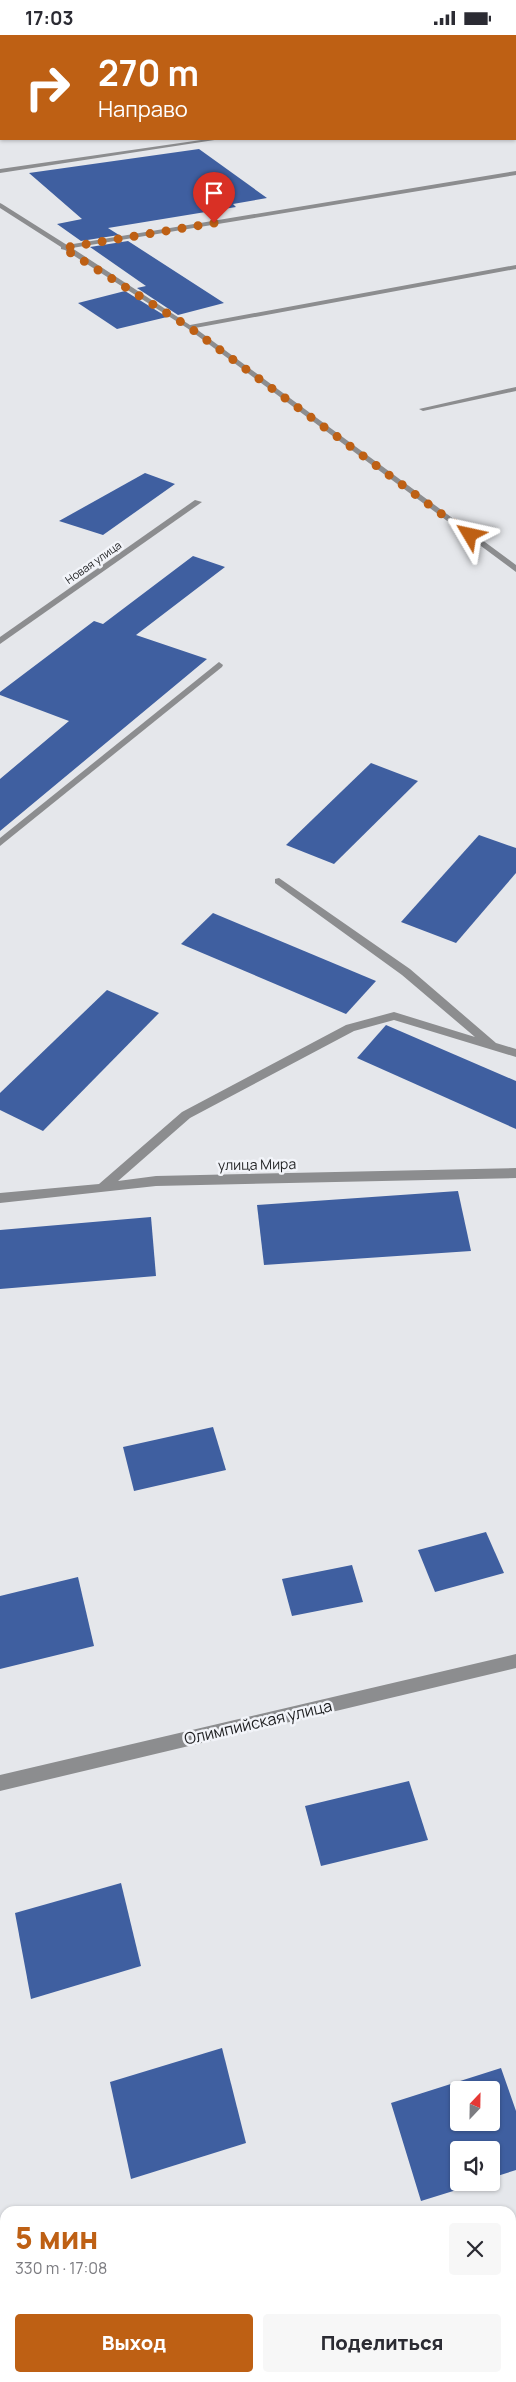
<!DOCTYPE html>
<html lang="ru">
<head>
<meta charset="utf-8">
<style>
	body { margin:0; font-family:Manrope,sans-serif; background:#f7f7f7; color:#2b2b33; height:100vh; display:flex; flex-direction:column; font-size:19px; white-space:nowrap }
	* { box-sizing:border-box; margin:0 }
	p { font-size:16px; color:#7c7c81 }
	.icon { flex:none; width:28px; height:28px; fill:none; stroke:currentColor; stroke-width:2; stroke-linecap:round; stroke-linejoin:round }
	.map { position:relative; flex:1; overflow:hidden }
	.panel { position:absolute; left:0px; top:2171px; width:516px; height:176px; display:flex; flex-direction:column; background:#fff; border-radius:15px 15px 0 0; box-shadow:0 1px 4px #0004 }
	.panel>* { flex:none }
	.guide { position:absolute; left:0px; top:0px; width:516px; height:105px; box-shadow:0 1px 4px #0004; background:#be6014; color:#fff; overflow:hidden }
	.needle { width:32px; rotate:22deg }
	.tools { position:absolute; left:450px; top:2046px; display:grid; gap:10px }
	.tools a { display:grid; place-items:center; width:50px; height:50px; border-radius:5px; background:#fff; box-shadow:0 1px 4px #0004; font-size:25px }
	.pin { position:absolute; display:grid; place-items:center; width:42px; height:42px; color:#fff; margin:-51px -21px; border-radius:50% 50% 50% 0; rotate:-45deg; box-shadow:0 0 5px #0007 }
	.pin .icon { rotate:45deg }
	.me { position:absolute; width:55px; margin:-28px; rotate:306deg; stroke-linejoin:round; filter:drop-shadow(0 0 4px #0008) }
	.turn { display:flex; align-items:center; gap:18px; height:105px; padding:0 15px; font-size:22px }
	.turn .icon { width:65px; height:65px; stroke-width:2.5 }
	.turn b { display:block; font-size:35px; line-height:42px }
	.round { display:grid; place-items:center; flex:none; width:52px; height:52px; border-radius:5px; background:#f7f7f7 }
	.summary { display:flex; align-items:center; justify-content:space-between; height:85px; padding:0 15px }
	h1 { font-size:30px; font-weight:800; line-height:38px; color:#be6014 }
	.action { display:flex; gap:10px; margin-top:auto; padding:10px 15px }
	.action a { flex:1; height:58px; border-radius:5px; background:#be6014; color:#fff; font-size:20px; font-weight:800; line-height:58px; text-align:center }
	.action a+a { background:#f7f7f7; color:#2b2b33 }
	.status { display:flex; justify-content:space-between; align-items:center; height:35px; padding:0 25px; background:#fff; direction:ltr }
	.status svg { height:14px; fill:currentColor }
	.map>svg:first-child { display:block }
	.building { fill:#3f5fa0; fill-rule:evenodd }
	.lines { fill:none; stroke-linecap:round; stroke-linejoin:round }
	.service { fill:#8c8d8f; fill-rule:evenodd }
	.minor { fill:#8c8d8f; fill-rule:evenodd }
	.route { stroke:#be6014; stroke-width:9; stroke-dasharray:0 16.2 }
	.labels { text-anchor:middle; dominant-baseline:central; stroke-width:5; stroke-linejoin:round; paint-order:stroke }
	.far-street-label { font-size:11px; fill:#1f2022; stroke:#f2f4f9 }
	.street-label { font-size:14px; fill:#1f2022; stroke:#f2f4f9 }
	.near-street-label { font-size:16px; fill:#1f2022; stroke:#f2f4f9 }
</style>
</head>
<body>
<div class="status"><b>17:03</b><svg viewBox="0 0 49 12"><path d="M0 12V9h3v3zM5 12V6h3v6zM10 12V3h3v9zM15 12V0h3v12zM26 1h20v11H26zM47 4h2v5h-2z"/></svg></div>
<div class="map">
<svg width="516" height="2347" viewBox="0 0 516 2347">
	<rect width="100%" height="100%" fill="#e5e7eb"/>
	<g class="building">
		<path d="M199,114L267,163L233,169L236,172L108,193L119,200L81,206L57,189L82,184L29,138Z"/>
		<path d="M128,206L224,268L178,280L137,253L146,251L90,212Z"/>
		<path d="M125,256L167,282L117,294L78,268Z"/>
		<path d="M145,438L175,449L103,500L59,486Z"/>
		<path d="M193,521L225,532L136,600L207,624L0,796V744L69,686L0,660V657L94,586L103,589Z"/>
		<path d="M371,728L418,746L334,829L286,810Z"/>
		<path d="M479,800L516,813V838L456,908L401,887Z"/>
		<path d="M213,878L376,946L346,979L181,909Z"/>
		<path d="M107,955L159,978L43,1096L0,1075V1058Z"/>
		<path d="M386,990L516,1046V1094L357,1023Z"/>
		<path d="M458,1156L471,1216L264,1230L257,1170Z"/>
		<path d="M151,1182L156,1241L0,1254V1195Z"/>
		<path d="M213,1392L226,1435L134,1456L123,1412Z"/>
		<path d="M486,1497L504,1538L435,1557L418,1515Z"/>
		<path d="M352,1530L363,1567L292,1581L282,1544Z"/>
		<path d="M78,1542L94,1611L0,1634V1561Z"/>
		<path d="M409,1746L428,1805L321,1831L305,1771Z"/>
		<path d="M121,1848L141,1931L31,1964L15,1878Z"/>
		<path d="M222,2013L246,2108L131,2144L110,2047Z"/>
		<path d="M501,2033L516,2076V2135L491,2143V2115H459V2148H479L421,2166L391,2068ZM459,2055H491V2088H459Z"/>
	</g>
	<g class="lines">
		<g class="service">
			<rect x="515" y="56" width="1" height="4"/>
			<rect x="0" y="62" width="1" height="4"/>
			<path d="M208,104H221L0,138V134Z"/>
			<path d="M516,136V140L72,213L190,290L516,230V234L195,293L516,530V537L187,293L65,215L61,214V212L0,173V168L2,169L67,210Z"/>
			<path d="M516,352V356L423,376L419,374Z"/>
			<path d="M279,843L410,934L496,1008L516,1014V1022L394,985L354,996L190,1083L118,1146L156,1141L516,1133V1143L156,1151L0,1168V1158L99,1149L182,1077L346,990L394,977L475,1002L402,940L275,848V844Z"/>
		</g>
		<g class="minor">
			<path d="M195,465L202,467L0,609V602Z"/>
			<path d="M219,627L223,630L222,632L0,811V803Z"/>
			<path d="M516,1619V1633L0,1756V1740Z"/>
			<path d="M516,2310V2331L511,2333V2312Z"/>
			<path d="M448,2342H476L474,2347H446Z"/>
		</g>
	</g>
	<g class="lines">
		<path class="route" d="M214,188L63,213L189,292L470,500"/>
	</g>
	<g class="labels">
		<g class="far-street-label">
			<text transform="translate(93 527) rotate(-35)">Новая улица</text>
		</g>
		<g class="street-label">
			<text transform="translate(257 1129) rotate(-1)">улица Мира</text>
		</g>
		<g class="near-street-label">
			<text transform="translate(258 1687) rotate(-13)">Олимпийская улица</text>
		</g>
	</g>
</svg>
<div class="tools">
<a><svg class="needle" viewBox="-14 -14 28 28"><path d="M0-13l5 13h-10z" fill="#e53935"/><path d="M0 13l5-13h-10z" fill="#7c7c81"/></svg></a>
<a><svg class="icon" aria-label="sound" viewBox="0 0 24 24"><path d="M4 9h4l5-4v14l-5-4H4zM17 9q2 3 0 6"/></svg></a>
</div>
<div class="pin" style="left:214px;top:188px;background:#d93025"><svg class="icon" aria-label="arrive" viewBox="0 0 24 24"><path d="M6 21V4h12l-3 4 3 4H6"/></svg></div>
<svg class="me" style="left:470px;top:500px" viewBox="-20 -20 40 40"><path d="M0-17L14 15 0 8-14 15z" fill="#be6014" stroke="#fff" stroke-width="4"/></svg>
<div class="guide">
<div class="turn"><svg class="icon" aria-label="right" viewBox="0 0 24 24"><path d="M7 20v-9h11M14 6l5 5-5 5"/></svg><div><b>270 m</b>Направо</div></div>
</div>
<section class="panel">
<div class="summary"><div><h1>5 мин</h1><p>330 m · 17:08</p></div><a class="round"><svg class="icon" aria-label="close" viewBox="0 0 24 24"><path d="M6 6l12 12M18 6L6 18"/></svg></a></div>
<div class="action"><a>Выход</a><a>Поделиться</a></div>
</section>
</div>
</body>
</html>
